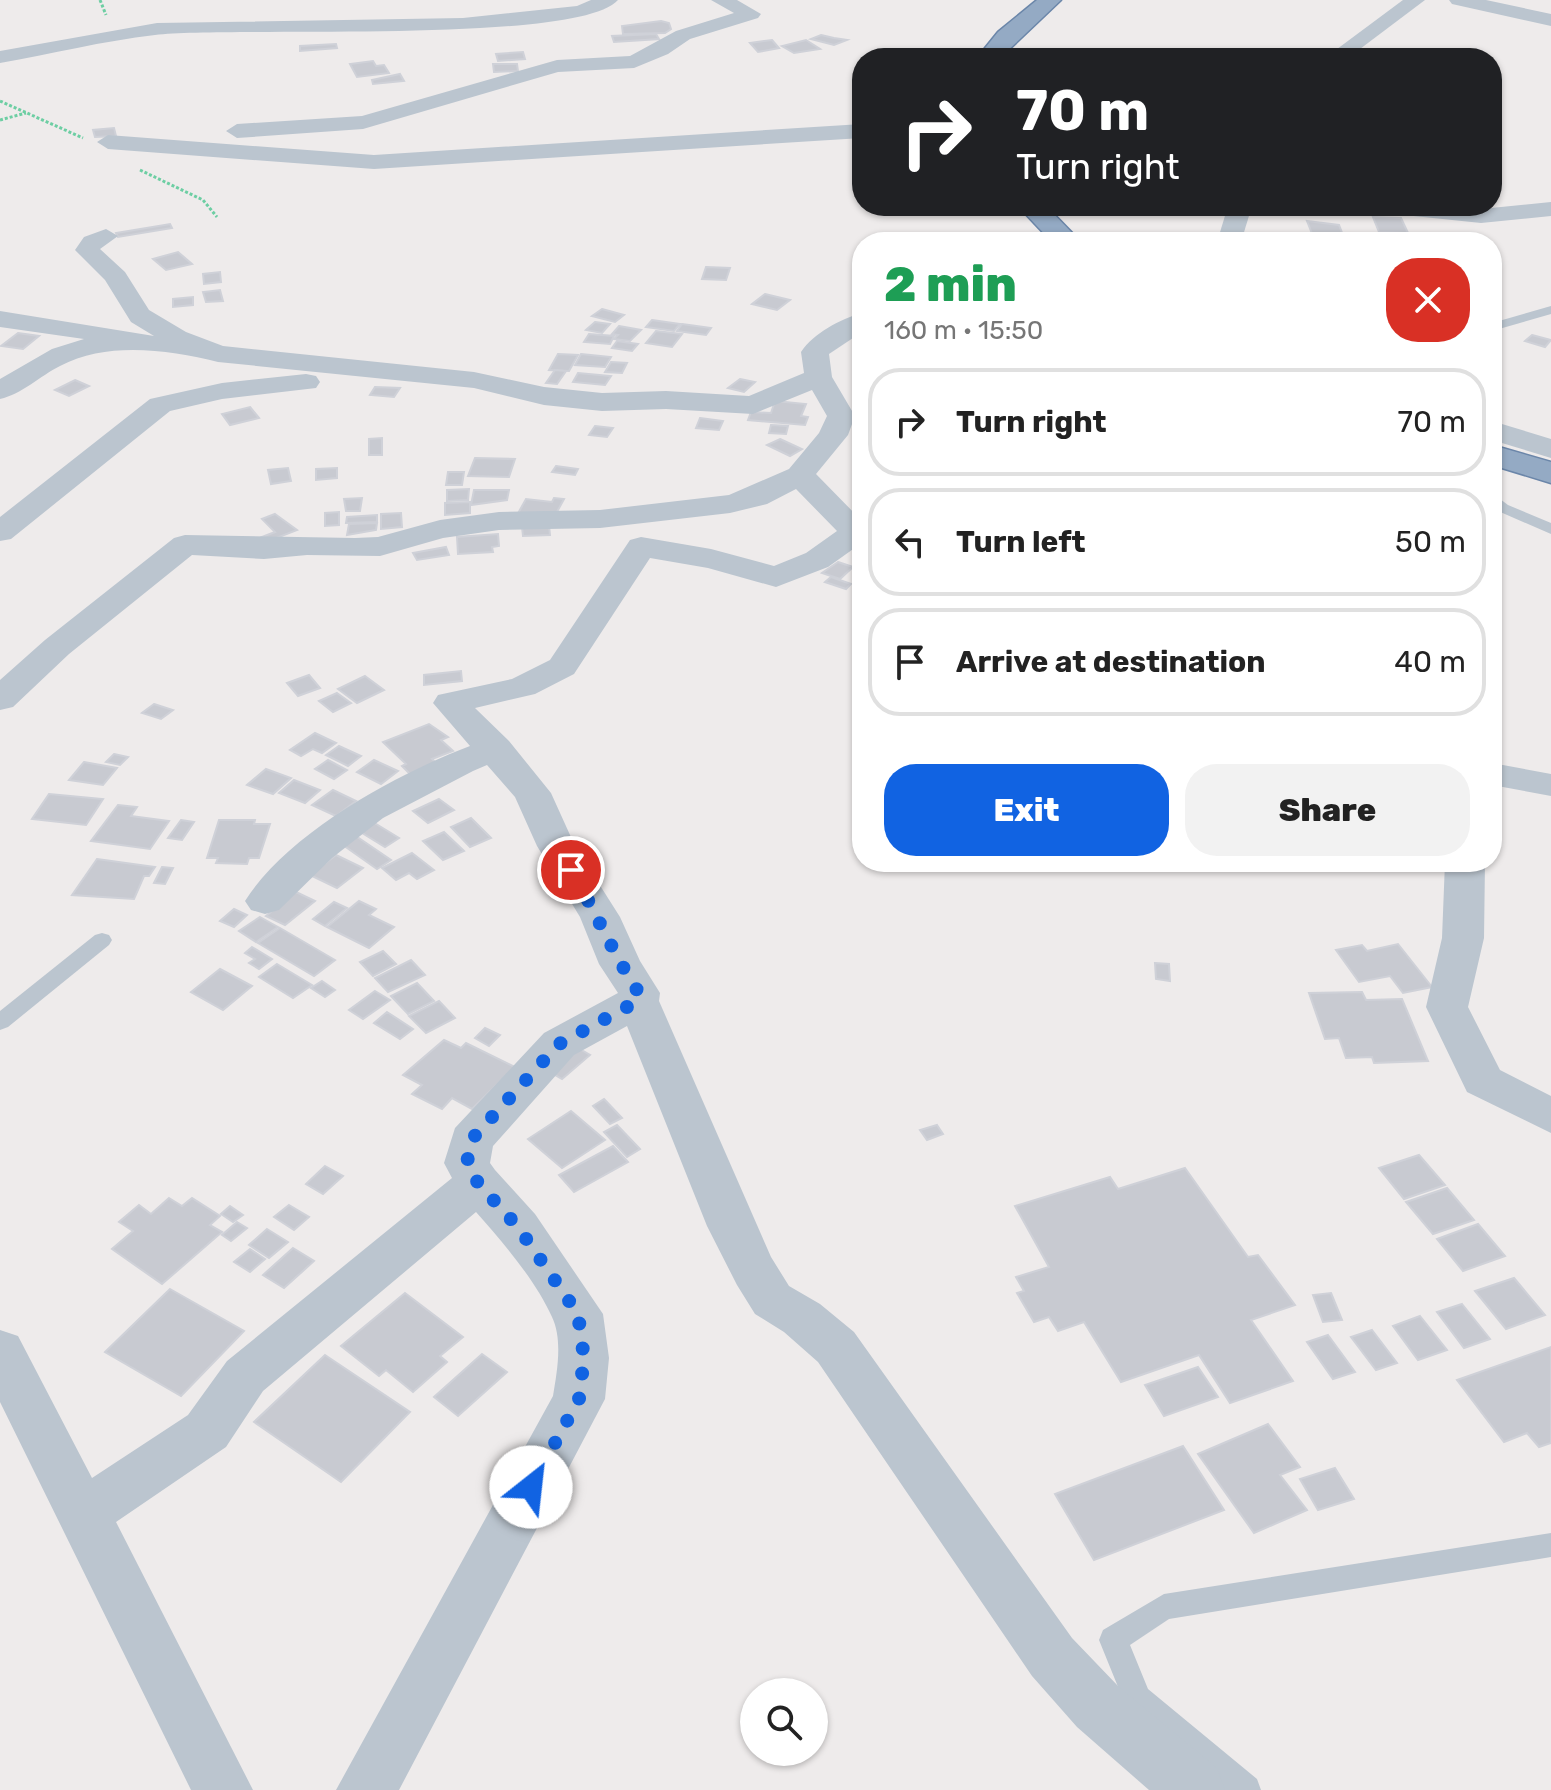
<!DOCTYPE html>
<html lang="en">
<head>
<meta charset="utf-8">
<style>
	body { margin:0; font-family:Rubik,sans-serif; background:#f2f2f2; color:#222; height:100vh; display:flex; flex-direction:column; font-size:30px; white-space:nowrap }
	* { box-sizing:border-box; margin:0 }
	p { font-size:26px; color:#767676 }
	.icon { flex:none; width:44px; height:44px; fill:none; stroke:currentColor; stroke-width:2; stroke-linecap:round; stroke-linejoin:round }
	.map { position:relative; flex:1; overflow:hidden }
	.sheet { position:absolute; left:852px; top:232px; width:650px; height:640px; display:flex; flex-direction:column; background:#fff; border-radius:32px; box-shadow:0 2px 6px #0004 }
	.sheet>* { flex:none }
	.hud { position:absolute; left:852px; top:48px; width:650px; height:168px; border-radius:32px; box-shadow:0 2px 6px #0004; background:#202124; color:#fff; overflow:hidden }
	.fabs { position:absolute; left:740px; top:1678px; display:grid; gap:16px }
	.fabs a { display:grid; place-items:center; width:88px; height:88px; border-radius:50%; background:#fff; box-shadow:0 2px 6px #0004; font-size:40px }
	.pin { position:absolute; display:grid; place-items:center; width:68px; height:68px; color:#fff; margin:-34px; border:4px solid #fff; border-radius:50%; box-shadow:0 2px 8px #0007 }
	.me { position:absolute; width:88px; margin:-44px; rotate:29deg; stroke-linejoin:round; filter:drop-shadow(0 0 6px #0008) }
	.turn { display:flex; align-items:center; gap:28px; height:168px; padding:0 32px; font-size:36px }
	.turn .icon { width:104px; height:104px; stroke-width:2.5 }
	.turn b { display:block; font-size:56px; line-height:68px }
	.round { display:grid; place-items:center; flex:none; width:84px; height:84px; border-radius:32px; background:#f2f2f2 }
	.headline { display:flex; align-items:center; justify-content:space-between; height:136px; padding:0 32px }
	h1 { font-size:48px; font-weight:800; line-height:60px; color:#1e9e55 }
	.button { display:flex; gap:16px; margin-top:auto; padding:16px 32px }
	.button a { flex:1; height:92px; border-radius:32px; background:#1163e2; color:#fff; font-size:32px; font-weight:800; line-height:92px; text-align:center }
	.button a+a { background:#f2f2f2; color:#222 }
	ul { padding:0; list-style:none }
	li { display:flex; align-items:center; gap:24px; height:108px; margin:0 16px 12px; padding:0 16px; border:4px solid #e0e0e0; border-radius:32px }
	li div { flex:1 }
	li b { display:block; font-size:30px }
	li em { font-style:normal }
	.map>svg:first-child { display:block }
	.building { fill:#c8cad1; stroke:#cfd1d8; stroke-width:2 }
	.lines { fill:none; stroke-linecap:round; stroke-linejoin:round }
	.trunk-casing { stroke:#6b86a9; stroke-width:3 }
	.path { stroke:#6dcea3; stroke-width:3; stroke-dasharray:3 2; stroke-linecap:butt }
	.service { fill:#bbc5cf; fill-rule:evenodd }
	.minor { fill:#bbc5cf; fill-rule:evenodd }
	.trunk { fill:#94aac4; fill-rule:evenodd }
	.route { stroke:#1163e2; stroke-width:14; stroke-dasharray:0 25.2 }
</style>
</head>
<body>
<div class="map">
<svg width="1551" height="1790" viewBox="0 0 1551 1790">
	<rect width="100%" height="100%" fill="#eeebeb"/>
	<g class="building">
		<path d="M661,21L669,23L671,29L665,33L623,34L622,26Z"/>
		<path d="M656,34L659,39L614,42L612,36Z"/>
		<path d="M821,35L834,38L847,40L834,45L811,39Z"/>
		<path d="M772,40L779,48L758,52L750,43Z"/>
		<path d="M806,40L820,49L794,53L782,46Z"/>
		<path d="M336,44L337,48L300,51V46Z"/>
		<path d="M523,52L525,59L498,61L496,54Z"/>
		<path d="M373,61L376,66L384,65L389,73L357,77L350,64Z"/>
		<path d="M493,64H517L518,71L494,72Z"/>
		<path d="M400,74L404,81L373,84L372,80Z"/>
		<path d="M114,128L116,136L95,137L93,130Z"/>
		<path d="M1373,217L1401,218L1408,233L1379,232Z"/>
		<path d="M1307,221L1339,225L1344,238L1313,236Z"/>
		<path d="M170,224L172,228L118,237L116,233Z"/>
		<path d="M178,252L192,264L166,270L153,259Z"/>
		<path d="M706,267L730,268L726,280L702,279Z"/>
		<path d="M220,272L221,282L204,284L203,274Z"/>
		<path d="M220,290L223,301L206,302L203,292Z"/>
		<path d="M765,294L790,300L777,310L752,304Z"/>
		<path d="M193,297V305L173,307V299Z"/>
		<path d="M602,309L624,315L615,322L592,316Z"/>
		<path d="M652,320L680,324L674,331L646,327Z"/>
		<path d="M595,322L610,324L602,333L586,330Z"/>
		<path d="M682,324L711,328L706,335L677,331Z"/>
		<path d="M619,326L641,330L630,341L614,339L618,335L612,334Z"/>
		<path d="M656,331L682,334L672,347L646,343Z"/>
		<path d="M18,333L39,336L23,349L1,346Z"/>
		<path d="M589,334L614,336L610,344L584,342Z"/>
		<path d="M1532,335L1551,340L1545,347L1525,341Z"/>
		<path d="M617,341L638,344L632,351L612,348Z"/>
		<path d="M558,354L578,355L569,371L549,370Z"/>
		<path d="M581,354L611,357L605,367L575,365Z"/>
		<path d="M611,362L627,363L622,373L605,372Z"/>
		<path d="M555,370L566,371L557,384L546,383Z"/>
		<path d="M578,373L611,376L605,385L573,382Z"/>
		<path d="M740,379L755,382L744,392L728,388Z"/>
		<path d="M75,380L89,386L69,396L55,390Z"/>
		<path d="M375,387L400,388L394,397L370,395Z"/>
		<path d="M775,401L806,404L801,416L808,417L805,425L748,420L751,412L771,413Z"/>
		<path d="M250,407L259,418L230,425L222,414Z"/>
		<path d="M700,418L723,421L719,430L696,428Z"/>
		<path d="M771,425L788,426L786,434L769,433Z"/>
		<path d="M595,426L613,428L607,437L589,435Z"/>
		<path d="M382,438V455H369V439Z"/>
		<path d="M780,439L802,449L790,456L767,445Z"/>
		<path d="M475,458L515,459L509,477L468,476Z"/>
		<path d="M556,466L578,469L575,475L552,472Z"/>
		<path d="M288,468L291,481L271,484L268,470Z"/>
		<path d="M337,468V478L316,480V469Z"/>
		<path d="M448,472H464L462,485H446Z"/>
		<path d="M469,489L468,500L447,501V490Z"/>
		<path d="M474,490H509L507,500L471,505Z"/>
		<path d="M362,498L360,511H346L344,499Z"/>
		<path d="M554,498L564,499L552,521L516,517L526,499L552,502Z"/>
		<path d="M470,502V513L445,515V503Z"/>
		<path d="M339,512V525L325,526V513Z"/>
		<path d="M401,513L402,527L381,529V514Z"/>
		<path d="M275,514L297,530L269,541L262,537L275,532L262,519Z"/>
		<path d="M377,515V522L346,523L347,517Z"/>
		<path d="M377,523L376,530L347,535L349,524Z"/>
		<path d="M549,525L550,535L523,536L522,527Z"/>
		<path d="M498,534L499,546L492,547L493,552L458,554L457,537Z"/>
		<path d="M446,547L449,555L417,560L413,553Z"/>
		<path d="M838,562L853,567L840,579L822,573Z"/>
		<path d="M831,577L851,584L846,589L825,582Z"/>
		<path d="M461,671L462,681L424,685V675Z"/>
		<path d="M309,675L320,688L298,696L287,683Z"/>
		<path d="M365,676L384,690L357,703L338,689Z"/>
		<path d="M337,693L351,703L333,712L319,701Z"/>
		<path d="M154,704L173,710L161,719L142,713Z"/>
		<path d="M429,724L448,737L441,740L453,751L432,759L437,764L411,775L402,766L406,764L383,742Z"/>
		<path d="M315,733L336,743L322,753L313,749L301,756L290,750Z"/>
		<path d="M339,746L361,756L348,766L326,755Z"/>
		<path d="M114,754L128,757L120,765L106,762Z"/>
		<path d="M328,760L347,770L334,779L315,769Z"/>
		<path d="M374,760L398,771L381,784L357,772Z"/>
		<path d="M84,762L117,768L103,785L69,780Z"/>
		<path d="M266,769L291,778L273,794L247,785Z"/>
		<path d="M294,780L320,790L305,803L279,793Z"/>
		<path d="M333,790L356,801L336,816L312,805Z"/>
		<path d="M49,794L103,799L86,825L32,819Z"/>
		<path d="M439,799L454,810L428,823L413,811Z"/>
		<path d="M118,805L137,807L131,816L169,821L150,849L91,841Z"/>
		<path d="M471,818L491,838L470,847L451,827Z"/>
		<path d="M368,819L399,838L385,847L354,828Z"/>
		<path d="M181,820L194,822L182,840L168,838Z"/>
		<path d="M219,820H255L254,824H270L259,858H249L247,864L216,863L218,858H207Z"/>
		<path d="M350,832L391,860L377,869L336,840Z"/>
		<path d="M444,832L464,851L443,860L423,841Z"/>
		<path d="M412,853L434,870L417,879L409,873L396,880L382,868Z"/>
		<path d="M336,855L363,868L337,888L310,875Z"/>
		<path d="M97,859L155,867L149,876H144L134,899L72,895Z"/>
		<path d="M162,867L173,868L165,884L154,883Z"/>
		<path d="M296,892L315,901L285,925L266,916Z"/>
		<path d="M359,901L376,909L369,915L394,927L369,948L327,927Z"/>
		<path d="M334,902L347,908L325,926L313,919Z"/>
		<path d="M234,909L247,915L234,927L220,921Z"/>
		<path d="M260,917L278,927L256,942L239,931Z"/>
		<path d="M280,928L335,960L314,976L258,943Z"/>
		<path d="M1398,944L1432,987L1403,993L1390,976L1359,982L1336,950L1362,945L1367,951Z"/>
		<path d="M252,947L272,959L259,969L249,963L255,959L245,953Z"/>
		<path d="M383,951L396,964L373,976L360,962Z"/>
		<path d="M411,960L425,975L388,992L375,978Z"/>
		<path d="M1155,963L1169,964L1170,981L1156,979Z"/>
		<path d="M277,964L312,985L293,998L259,977Z"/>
		<path d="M220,969L252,986L223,1010L191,992Z"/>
		<path d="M322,981L335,990L325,997L311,988Z"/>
		<path d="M417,983L434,1001L408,1014L391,996Z"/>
		<path d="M375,991L390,1000L363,1019L349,1010Z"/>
		<path d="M1362,992L1366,1000L1402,999L1428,1061L1374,1063L1372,1057L1346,1058L1339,1038L1325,1039L1309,993Z"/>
		<path d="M439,1001L455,1018L426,1033L409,1016Z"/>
		<path d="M387,1012L413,1029L400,1039L374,1023Z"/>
		<path d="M485,1028L500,1035L489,1046L475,1038Z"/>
		<path d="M444,1040L461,1048L466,1043L515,1067L472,1109L452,1098L442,1109L412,1094L422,1085L403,1075Z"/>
		<path d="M573,1045L590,1055L562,1079L545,1069Z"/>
		<path d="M604,1099L622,1118L610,1124L593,1106Z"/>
		<path d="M571,1111L605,1140L562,1168L528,1139Z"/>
		<path d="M617,1125L640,1149L627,1157L604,1132Z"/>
		<path d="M937,1125L943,1134L927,1140L920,1130Z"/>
		<path d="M613,1146L628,1162L574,1192L559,1175Z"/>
		<path d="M1419,1155L1445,1185L1404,1199L1379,1168Z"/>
		<path d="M325,1166L343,1176L323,1194L306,1184Z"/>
		<path d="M1185,1168L1248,1257L1258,1255L1295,1305L1251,1320L1293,1381L1230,1403L1199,1355L1121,1382L1084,1322L1058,1331L1049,1317L1034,1322L1017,1293L1024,1291L1016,1277L1049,1267L1015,1206L1110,1177L1118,1189Z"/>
		<path d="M1447,1188L1474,1220L1433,1234L1406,1202Z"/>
		<path d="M169,1198L182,1206L192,1198L220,1216L210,1225L222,1232L162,1284L112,1249L133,1231L119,1222L139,1205L151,1214Z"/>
		<path d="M289,1205L309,1217L294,1230L274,1217Z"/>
		<path d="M230,1206L243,1215L233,1222L221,1214Z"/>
		<path d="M237,1222L247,1228L231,1241L222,1235Z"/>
		<path d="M1478,1224L1505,1256L1463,1271L1437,1239Z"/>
		<path d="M267,1229L288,1242L269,1258L249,1245Z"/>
		<path d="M293,1248L314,1261L284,1288L263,1275Z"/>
		<path d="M250,1249L265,1259L250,1272L234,1262Z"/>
		<path d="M1514,1278L1545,1315L1506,1329L1475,1291Z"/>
		<path d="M170,1289L244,1331L181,1396L105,1352Z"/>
		<path d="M405,1293L463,1337L440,1356L447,1362L413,1392L386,1370L379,1376L341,1346Z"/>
		<path d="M1331,1293L1342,1320L1323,1322L1313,1295Z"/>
		<path d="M1462,1304L1490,1339L1464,1348L1437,1312Z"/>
		<path d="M1420,1316L1447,1350L1418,1360L1393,1326Z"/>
		<path d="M1372,1330L1397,1363L1376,1370L1351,1337Z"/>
		<path d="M1328,1335L1355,1372L1333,1379L1307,1342Z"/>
		<path d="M1551,1347V1443L1539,1447L1527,1433L1504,1442L1457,1380Z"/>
		<path d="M482,1354L507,1372L458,1416L434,1397Z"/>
		<path d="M325,1355L410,1412L341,1482L254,1422Z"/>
		<path d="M1198,1367L1218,1397L1164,1416L1145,1385Z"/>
		<path d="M1268,1424L1300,1467L1280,1475L1307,1510L1254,1533L1198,1454Z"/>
		<path d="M1183,1446L1224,1510L1094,1560L1055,1494Z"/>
		<path d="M1335,1468L1354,1499L1318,1510L1300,1479Z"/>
	</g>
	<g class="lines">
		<defs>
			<g id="trunk">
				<path d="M1037,0H1061L1000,58H977L998,32Z"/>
				<path d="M1018,206H1046L1081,242H1052Z"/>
				<path d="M1492,445L1551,462V483L1492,465Z"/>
			</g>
		</defs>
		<use href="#trunk" class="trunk-casing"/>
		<g class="path">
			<path d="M100,0L106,15"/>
			<path d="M0,101L83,138"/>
			<path d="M0,120L26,113"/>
			<path d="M140,170L203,200L217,217"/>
		</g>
		<g class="service">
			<path d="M1551,306V314L1492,331V323Z"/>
			<path d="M1492,493L1508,505L1551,523V534L1498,511L1492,506Z"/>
			<path d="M102,933L109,935L112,940L109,945L8,1027L0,1030V1011L95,935Z"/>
			<path d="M1551,1533V1557L1169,1619L1130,1645L1148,1689L1257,1779L1261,1790H1223L1127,1709L1099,1640L1103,1630L1164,1594Z"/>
		</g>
		<g class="minor">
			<path d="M591,0H618C578,45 232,26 155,35C103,41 51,54 0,63V51L157,23L463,18L577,6Z"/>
			<path d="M711,0H737L761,14L758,18L690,39L668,54L634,68L558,72L363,129L237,138L226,131L237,124L362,116L557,60L630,56L676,31L734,13Z"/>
			<path d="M1403,0H1425L1348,58H1325Z"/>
			<path d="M1449,0H1486L1551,14V26L1452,4Z"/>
			<path d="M862,124V138L374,169L108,149L97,142L108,135L374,155Z"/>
			<path d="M1551,202V216L1481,223L1404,215L1304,213L1292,206L1481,209Z"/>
			<path d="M1228,206H1252L1241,242H1217Z"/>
			<path d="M106,229L118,236L100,249L125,272L149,310L186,332L223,346L474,372L544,387L602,393L666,391L749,396L804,373L801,352C814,333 840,319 862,313V332L829,354L832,377L855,416L848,435L816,474L862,521V549L856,547L828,567L776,587L708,568L650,558L574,674L535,694L475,708L509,741L551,793L575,846L620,917L640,961L660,993L659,1001L771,1257L789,1286L820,1304L854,1332L1072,1638L1119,1687L1217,1768L1225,1790H1149L1077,1727L1032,1676L818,1362L784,1332L755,1314L737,1285L707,1226L627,1026L574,1055L493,1146L490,1163L495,1170L535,1214L603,1314L609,1358L605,1399L399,1790H336L553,1396C557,1372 563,1340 552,1317C536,1281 502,1241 476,1212L263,1391L226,1447L116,1522L253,1790H191L0,1402V1330L18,1336L92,1478L188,1415L227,1361L452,1178L444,1163L455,1128L544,1033L618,993L599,964L580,917L537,846L515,797L487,765L473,771L383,818L332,858L279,910L265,914L251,910L245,901C288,833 396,774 470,746L433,703L438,695L512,679L550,660L630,540L641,537L711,549L774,566L806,553L837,531L796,489L767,504L730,513L600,528L499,530L443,538L380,556L307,555L264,559L192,555L69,654L13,707L0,710V680L45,640L174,538L185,535L355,538L378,537L440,520L499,512L600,510L729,495L789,469L819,433L827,416L812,390L753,414L666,409L602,411L544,405L474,388L218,362C168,350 108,341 60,366C40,376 22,394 0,399V379L52,349L84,339L0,327V311L154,336L131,322L105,280L75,250L84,237Z"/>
			<path d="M306,374L316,376L320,382L316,388L222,399L170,411L11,539L0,541V517L150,399L222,383Z"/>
			<path d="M1492,421L1551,439V458L1492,440Z"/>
			<path d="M1492,763L1551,774V796L1492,785Z"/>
			<path d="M1445,862H1485L1484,938L1468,1007L1500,1070L1551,1096V1133L1467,1092L1426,1007L1442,938Z"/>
		</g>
		<use href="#trunk" class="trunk"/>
	</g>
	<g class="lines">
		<path class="route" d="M531,1487L579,1399L584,1358L578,1314L518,1227L478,1183L467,1163L471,1140L559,1044L638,1001L639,993C613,954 595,910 571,870"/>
	</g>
</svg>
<div class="fabs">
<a><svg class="icon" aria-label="search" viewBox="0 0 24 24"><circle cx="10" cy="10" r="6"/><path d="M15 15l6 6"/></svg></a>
</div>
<div class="pin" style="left:571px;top:870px;background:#d93025"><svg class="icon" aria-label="arrive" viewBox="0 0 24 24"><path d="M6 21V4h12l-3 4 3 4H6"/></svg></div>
<svg class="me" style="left:531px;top:1487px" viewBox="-20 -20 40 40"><circle r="19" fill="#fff"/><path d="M0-13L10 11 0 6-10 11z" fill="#1163e2"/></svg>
<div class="hud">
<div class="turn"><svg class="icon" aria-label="right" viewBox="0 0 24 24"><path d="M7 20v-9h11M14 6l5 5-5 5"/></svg><div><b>70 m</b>Turn right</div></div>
</div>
<section class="sheet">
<div class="headline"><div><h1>2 min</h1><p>160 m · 15:50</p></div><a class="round" style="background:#d93025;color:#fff"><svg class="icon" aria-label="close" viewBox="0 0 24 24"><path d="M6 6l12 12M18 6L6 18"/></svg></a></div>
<ul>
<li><svg class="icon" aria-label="right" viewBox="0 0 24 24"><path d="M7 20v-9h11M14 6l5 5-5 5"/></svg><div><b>Turn right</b></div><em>70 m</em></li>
<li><svg class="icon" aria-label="left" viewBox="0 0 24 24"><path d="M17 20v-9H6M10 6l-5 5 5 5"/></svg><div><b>Turn left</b></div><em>50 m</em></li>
<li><svg class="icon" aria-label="arrive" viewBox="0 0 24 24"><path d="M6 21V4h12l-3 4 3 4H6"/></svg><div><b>Arrive at destination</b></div><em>40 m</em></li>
</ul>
<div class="button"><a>Exit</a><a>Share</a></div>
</section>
</div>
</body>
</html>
